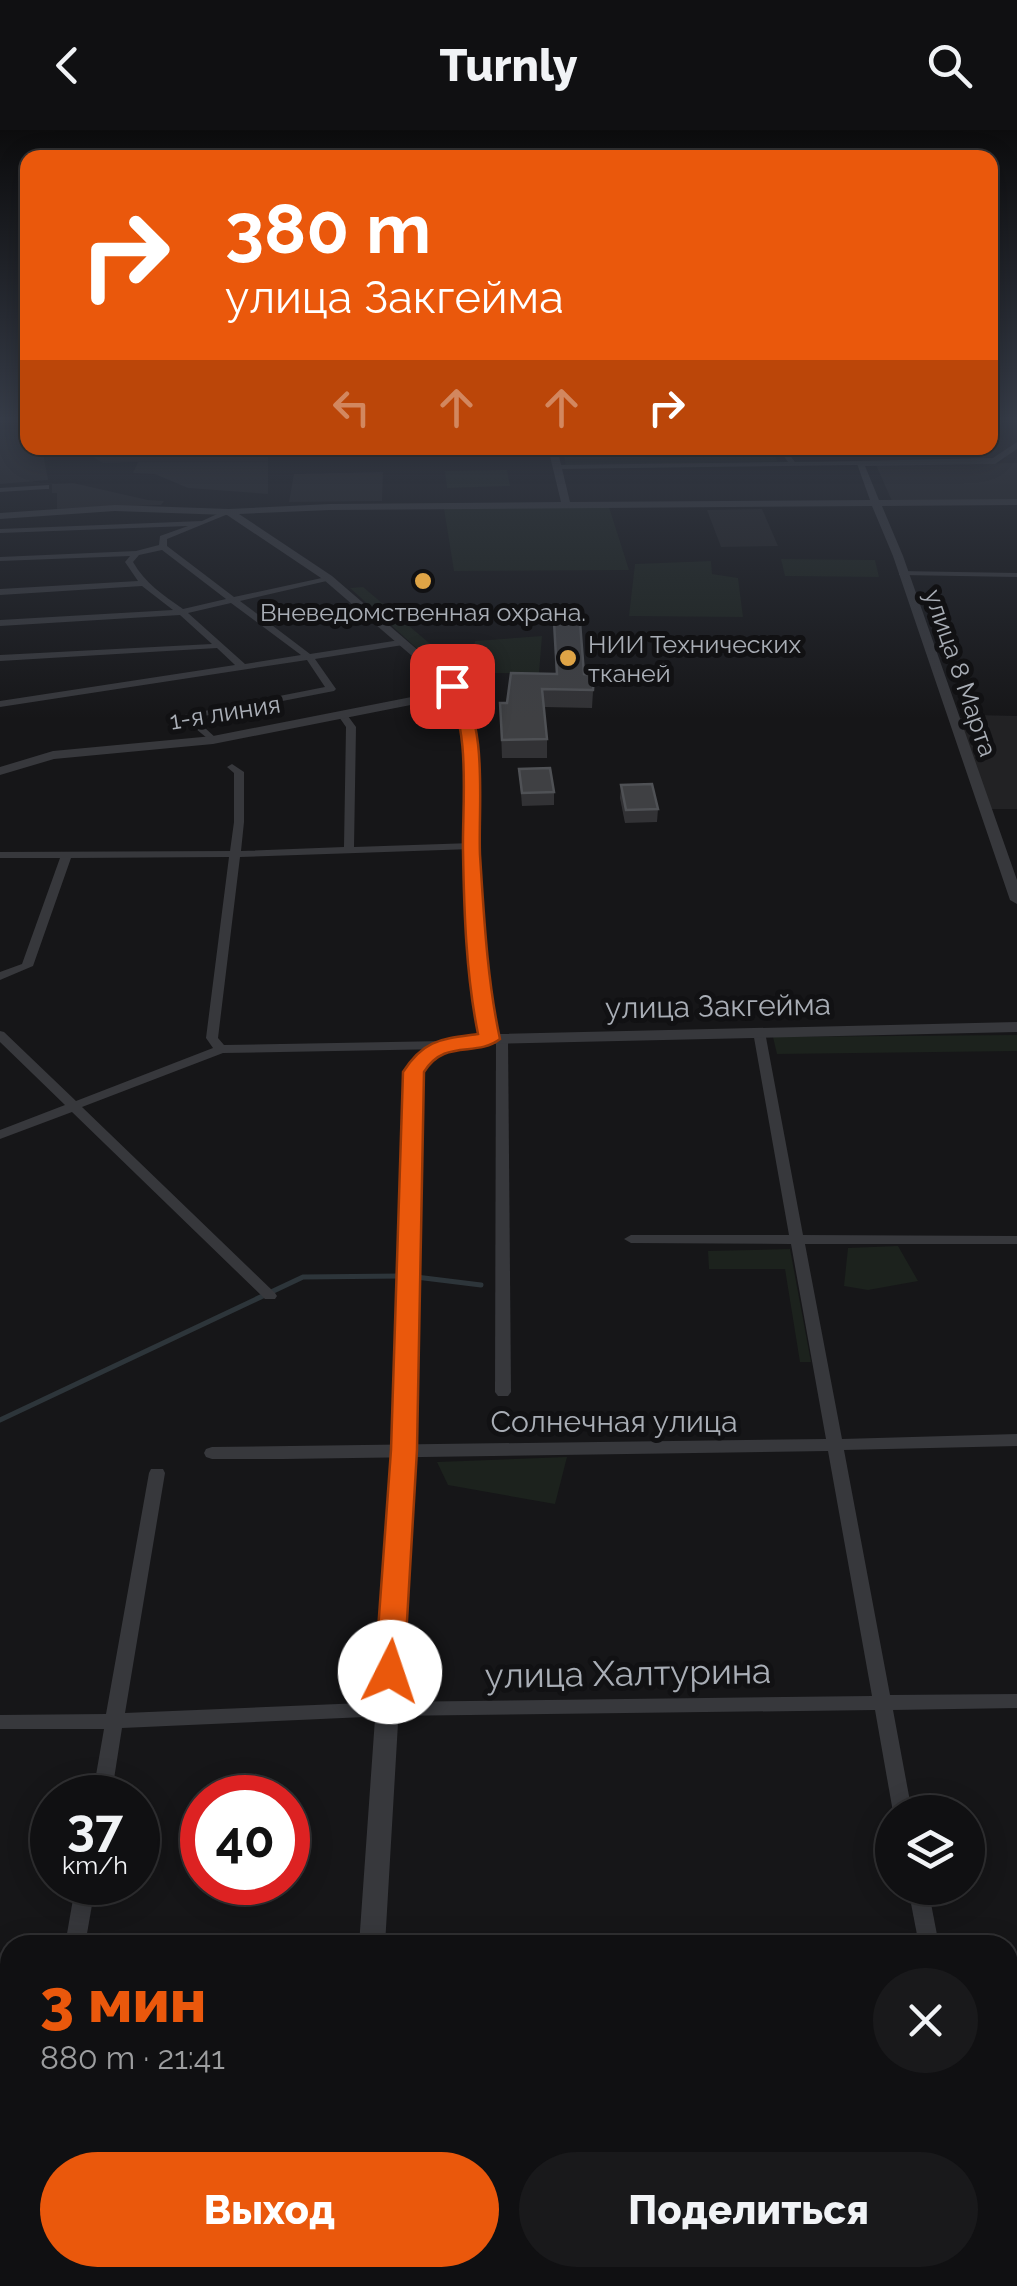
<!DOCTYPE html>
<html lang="ru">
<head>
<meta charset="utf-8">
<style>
	body { margin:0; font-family:Raleway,sans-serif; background:#19191b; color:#f1f3f6; height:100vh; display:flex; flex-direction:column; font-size:38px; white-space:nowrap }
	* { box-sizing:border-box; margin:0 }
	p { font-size:32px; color:#9c9d9f }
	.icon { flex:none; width:55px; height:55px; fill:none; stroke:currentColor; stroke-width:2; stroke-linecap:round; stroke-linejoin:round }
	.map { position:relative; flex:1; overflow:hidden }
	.sheet { position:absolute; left:0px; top:1805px; width:1018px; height:352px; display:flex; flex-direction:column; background:#101012; border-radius:30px 30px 0 0; box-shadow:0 5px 25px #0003,0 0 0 2px #303032 }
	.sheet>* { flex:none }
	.banner { position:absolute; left:20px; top:20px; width:978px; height:305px; border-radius:20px; box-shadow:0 5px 25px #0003,0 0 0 2px #303032; background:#ea580c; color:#fff; overflow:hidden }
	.buttons { position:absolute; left:875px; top:1665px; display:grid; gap:20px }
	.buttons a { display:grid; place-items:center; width:110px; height:110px; border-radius:50%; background:#101012; box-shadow:0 5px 25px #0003,0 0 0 2px #303032; font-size:50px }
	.speed { position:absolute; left:30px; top:1645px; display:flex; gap:20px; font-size:50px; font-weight:700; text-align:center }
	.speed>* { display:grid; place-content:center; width:130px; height:130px; border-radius:50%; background:#101012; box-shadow:0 5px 25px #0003,0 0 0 2px #303032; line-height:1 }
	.speed small { font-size:25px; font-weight:400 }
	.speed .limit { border:15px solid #d22; background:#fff; color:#111 }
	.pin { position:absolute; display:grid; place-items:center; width:85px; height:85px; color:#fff; margin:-42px; border-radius:20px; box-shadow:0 5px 15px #0006 }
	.me { position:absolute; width:110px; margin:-55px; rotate:4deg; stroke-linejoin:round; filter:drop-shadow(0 0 8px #0008) }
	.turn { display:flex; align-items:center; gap:35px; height:210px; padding:0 40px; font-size:45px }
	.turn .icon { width:130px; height:130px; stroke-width:2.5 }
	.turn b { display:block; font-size:70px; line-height:85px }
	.lanes { display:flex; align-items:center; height:95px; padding:0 40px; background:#0003; justify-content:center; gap:50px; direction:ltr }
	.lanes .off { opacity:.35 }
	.round { display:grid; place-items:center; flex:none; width:105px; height:105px; border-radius:52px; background:#19191b }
	.overview { display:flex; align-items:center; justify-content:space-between; height:170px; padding:0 40px }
	h1 { font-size:60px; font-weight:800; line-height:75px; color:#ea580c }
	.cta { display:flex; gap:20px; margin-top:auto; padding:20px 40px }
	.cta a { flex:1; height:115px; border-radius:60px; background:#ea580c; color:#fff; font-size:40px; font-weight:800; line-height:115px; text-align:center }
	.cta a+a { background:#19191b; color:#f1f3f6 }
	header { display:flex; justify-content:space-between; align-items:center; height:130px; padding:0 40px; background:#101012; font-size:45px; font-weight:800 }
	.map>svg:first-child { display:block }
	.built { fill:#222224 }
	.green { fill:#1c221d }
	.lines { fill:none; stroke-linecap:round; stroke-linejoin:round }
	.stream { stroke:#2d353a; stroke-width:5 }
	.minor { fill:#37383c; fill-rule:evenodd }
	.tertiary { fill:#37383c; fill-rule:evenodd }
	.wall { fill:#323235 }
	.building { fill:#3f4043; stroke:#4f5155; stroke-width:2.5 }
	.route { fill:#ea580c; stroke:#983908; stroke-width:2.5 }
	.poi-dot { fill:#dfa446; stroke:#111113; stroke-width:4 }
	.labels { text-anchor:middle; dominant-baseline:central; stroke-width:10; stroke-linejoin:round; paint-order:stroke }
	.far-poi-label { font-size:25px; fill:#a9aeb6; stroke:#111113 }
	.far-street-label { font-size:25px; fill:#a9aeb6; stroke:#111113 }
	.street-label { font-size:30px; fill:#a9aeb6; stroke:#111113 }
	.near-street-label { font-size:35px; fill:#a9aeb6; stroke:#111113 }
</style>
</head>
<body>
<header><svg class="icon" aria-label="back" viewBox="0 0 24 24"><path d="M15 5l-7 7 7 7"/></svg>Turnly<svg class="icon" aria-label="search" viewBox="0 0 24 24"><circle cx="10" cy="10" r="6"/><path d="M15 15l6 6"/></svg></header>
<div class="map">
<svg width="1017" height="2156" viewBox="0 0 1017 2156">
	<rect width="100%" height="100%" fill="#161618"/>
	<g class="built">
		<path d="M15,299L27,307L28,318H42L48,350L0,354V300Z"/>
		<path d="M77,318H276L275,322L268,323V364L188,358L155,344L133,343L138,332L103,333Z"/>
		<path d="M561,318H680L685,327L565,330Z"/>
		<path d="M1017,333V370L892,371L876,335Z"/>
		<path d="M383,342L382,371L289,372L294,344Z"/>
		<path d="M73,353L148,370L164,371L161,375L57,379V363H52V354Z"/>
		<path d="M762,379L778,416L721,417L707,380Z"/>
		<path d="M976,585L1017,586V679H987L956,589Z"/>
	</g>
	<g class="green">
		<path d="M680,318H697L689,327L702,318H772L777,331L566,337L565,330L684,327Z"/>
		<path d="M507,340L510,356L447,358L445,341Z"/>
		<path d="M609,377L629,440L454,441L444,379Z"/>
		<path d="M781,429L875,430L879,447L785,446Z"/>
		<path d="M711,431L712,444L738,448L743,487L629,486L635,434Z"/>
		<path d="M363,457L455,535L452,550L350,458Z"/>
		<path d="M542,506L539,543H471L475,511Z"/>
		<path d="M1017,905V921L777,924L773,907Z"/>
		<path d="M898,1116L918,1151L868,1160L844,1156L848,1118Z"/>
		<path d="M790,1119L811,1232H800L785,1139H709L708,1121Z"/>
		<path d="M567,1327L555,1374L448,1355L437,1332Z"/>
	</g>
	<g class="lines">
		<g class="stream">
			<path d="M416,1147L481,1155"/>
			<path d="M0,1290L303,1147L401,1146"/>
		</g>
		<g class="minor">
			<path d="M291,318H299L297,326L290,324Z"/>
			<path d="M778,318H784L795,332L859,331L863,333L859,335L557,339L553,337L557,335L788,332Z"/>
			<path d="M49,355V359H46L0,362V358Z"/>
			<path d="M226,380L233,382L167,409V416L234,467L331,446V450L240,471L310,524L400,510L404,513L403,515L315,529L336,559L334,561L194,588L216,608L218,610L213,613L184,589V585L325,557L307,530L0,577V571L235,535L217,518L0,531V525L212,514L180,485L0,496V490L173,480L142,456L0,465V459L138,451L125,432L130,426L0,431V427L136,421L159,415L160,406L188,396L0,403V399L202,391ZM162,420L226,469L183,479C163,465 145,453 133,432L139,425ZM231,473L301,525L245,534L188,483Z"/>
			<path d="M899,441L1017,443V447L902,445H899Z"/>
			<path d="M339,582H345L356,597L354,717L472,713L477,716L472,719L240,727L218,908L224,915L445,911L451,915L445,919L223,923L82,977L275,1163L277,1166L275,1169H265L72,982L0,1009V1000L65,975L0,912V901L4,902L76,971L213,918L206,908L229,727L71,728L33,836L0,850V842L22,834L60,728H0V722L230,721L234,692V643L227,637L232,634L244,642V692L241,721L344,717L346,597L337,584Z"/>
			<path d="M759,898L765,902L803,1105L1017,1106V1114H805L842,1309L1017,1304V1316L844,1320L890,1565L1017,1564V1578L893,1580L912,1682H893L875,1580L387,1586L122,1598L111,1668H92L104,1599H0V1585L106,1584L149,1343L151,1339H163L165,1343L125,1583L387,1572L872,1566L828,1321L284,1329H212L206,1327L204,1323L206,1319L212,1317L826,1309L791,1114L631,1113L624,1109L631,1105H789L753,902Z"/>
			<path d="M502,904L508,908L511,1262L508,1266H498L495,1262L496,908Z"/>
			<path d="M76,1752H96L85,1815H65Z"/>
			<path d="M908,1758H928L939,1815H919Z"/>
			<rect x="1008" y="1896" width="9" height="20"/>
			<path d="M0,1942L10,1944V1964L0,1962Z"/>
			<path d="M1008,2145L1011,2156H987L986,2148H1008Z"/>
		</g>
		<g class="tertiary">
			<path d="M1017,312V319L995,334L865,336L879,370L1017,369V375L882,376L903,426L1017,750V774L1010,770L893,426L872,376L330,380L239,384L332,446L449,547C490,603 476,668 479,737C482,793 486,849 497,904L1017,892V902L490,914L443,923L422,942L414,1320L385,1815H359L394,1320L406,942C426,915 449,909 481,905C470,847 466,787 465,728C464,673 472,619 451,567L213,614L54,629L0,645V637L53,621L213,606L447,560L441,551L324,450L227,385L115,381L0,389V383L115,375L229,379L330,374L561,372L548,318H557L570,372L870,370L856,331L993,328Z"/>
			<path d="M336,2148H365V2156H335Z"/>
		</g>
	</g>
	<g class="wall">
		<path d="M554,492L584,544L594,545L592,578L544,577L547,609V628H502L500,573H507L556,544Z"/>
		<path d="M519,639L554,662V675L522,676Z"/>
		<path d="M621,655L658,679L657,692L625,693L620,668Z"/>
	</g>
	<g class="building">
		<path d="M554,492H580L584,544L594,545L593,560L542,559L547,609L502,610L500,573H507L511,543L557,544Z"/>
		<path d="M550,638L554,662L522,663L519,639Z"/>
		<path d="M652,654L658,679L626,680L621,655Z"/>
	</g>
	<linearGradient id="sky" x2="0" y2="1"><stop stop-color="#0c0c0d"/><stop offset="0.49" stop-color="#363c48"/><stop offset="1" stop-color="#363c48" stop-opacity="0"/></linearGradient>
	<rect width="1017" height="589" fill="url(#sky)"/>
	<path class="route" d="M447,553H457C489,594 478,675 480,725C484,786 487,849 500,909C476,928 445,908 424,942L417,1320L404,1542L400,1550L390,1554L379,1550L375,1542L391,1320L403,942C424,909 442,909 478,904C466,845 464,781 463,721C462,675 472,594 444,556Z"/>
	<g class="poi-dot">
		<circle cx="423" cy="451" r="10"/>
		<circle cx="568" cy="528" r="10"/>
	</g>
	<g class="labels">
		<g class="far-poi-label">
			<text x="423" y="482">Вневедомственная охрана.</text>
			<text x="588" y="514" text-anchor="start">НИИ Технических<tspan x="588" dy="29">тканей</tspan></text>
		</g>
		<g class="far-street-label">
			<text transform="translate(961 543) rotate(71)">улица 8 Марта</text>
			<text transform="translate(225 582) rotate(-9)">1-я линия</text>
		</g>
		<g class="street-label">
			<text transform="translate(718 876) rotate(-1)">улица Закгейма</text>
			<text x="614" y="1291">Солнечная улица</text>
		</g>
		<g class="near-street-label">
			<text transform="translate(628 1543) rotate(-1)">улица Халтурина</text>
		</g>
	</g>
</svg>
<div class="buttons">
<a><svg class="icon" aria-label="layers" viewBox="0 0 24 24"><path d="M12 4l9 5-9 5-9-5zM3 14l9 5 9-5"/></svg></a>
</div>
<div class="speed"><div>37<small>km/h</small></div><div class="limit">40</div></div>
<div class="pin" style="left:452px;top:556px;background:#d93025"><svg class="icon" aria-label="arrive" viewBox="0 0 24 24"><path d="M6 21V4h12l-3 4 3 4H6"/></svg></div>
<svg class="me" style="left:390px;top:1542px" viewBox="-20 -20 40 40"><circle r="19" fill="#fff"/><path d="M0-13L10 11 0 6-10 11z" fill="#ea580c"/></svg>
<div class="banner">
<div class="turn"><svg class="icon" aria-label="right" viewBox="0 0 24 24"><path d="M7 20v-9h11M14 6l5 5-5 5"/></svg><div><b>380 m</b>улица Закгейма</div></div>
<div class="lanes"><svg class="icon off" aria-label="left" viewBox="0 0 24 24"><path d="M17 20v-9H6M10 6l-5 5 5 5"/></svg><svg class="icon off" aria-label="ahead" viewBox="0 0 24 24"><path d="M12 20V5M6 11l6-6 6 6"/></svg><svg class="icon off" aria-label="ahead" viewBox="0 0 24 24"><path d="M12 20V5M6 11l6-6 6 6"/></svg><svg class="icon" aria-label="right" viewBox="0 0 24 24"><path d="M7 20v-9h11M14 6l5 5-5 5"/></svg></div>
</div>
<section class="sheet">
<div class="overview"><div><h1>3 мин</h1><p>880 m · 21:41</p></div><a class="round"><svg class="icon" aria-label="close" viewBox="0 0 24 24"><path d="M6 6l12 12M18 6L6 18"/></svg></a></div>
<div class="cta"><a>Выход</a><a>Поделиться</a></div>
</section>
</div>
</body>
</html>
